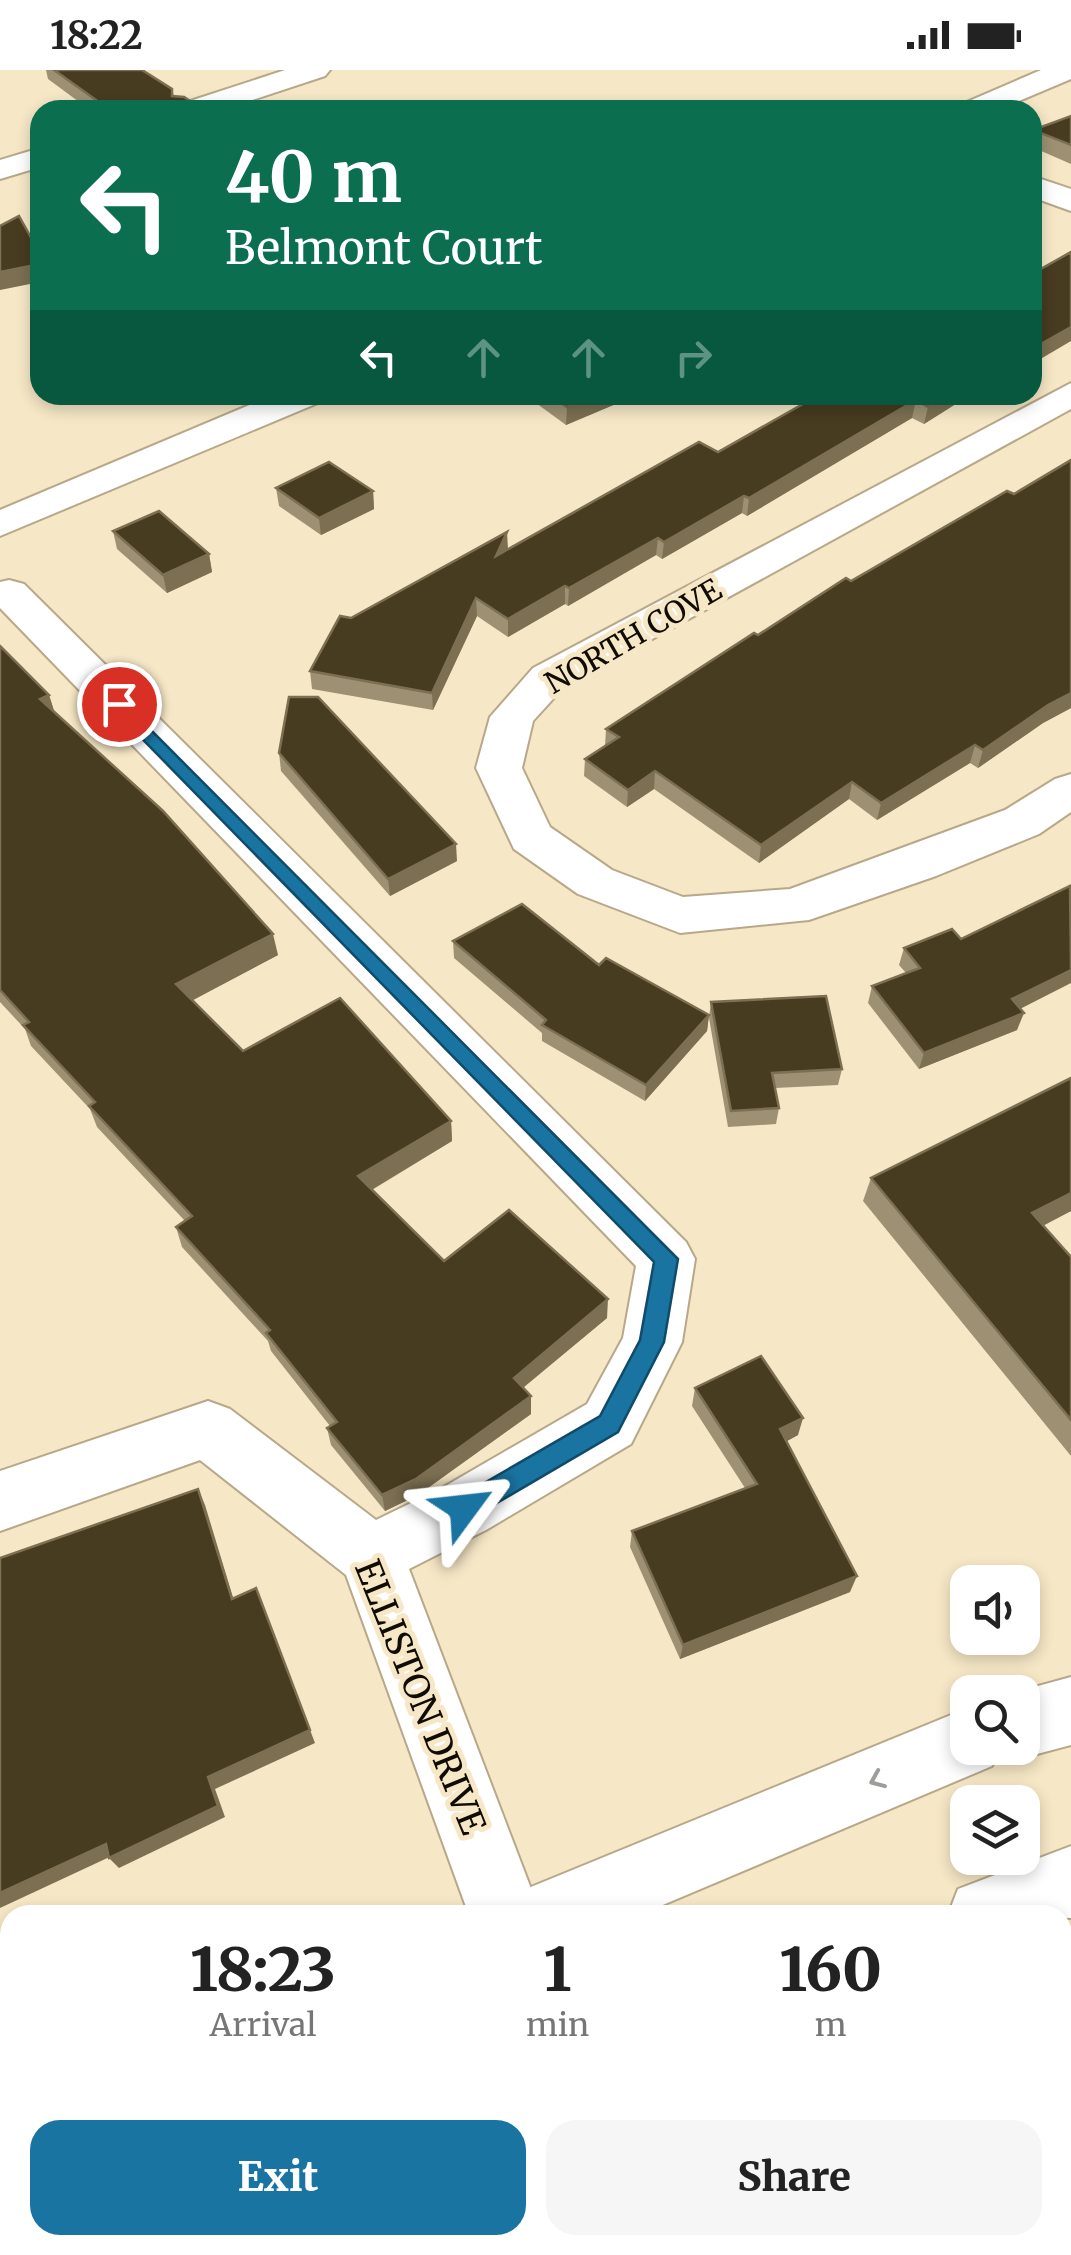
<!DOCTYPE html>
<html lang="en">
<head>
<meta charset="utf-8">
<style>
	body { margin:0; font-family:Merriweather,serif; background:#f6f6f6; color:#222; height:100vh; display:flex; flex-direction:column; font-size:38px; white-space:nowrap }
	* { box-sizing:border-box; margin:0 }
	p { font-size:32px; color:#767676 }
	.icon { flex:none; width:55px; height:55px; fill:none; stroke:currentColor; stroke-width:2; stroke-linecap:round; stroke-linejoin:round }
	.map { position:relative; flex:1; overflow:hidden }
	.sheet { position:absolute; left:0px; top:1835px; width:1072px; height:350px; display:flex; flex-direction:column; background:#fff; border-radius:30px 30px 0 0; box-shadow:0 5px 15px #0003 }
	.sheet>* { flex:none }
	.guide { position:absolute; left:30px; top:30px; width:1012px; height:305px; border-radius:30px; box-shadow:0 5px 15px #0003; background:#0b6e4f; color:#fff; overflow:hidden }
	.controls { position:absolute; left:950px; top:1495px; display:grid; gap:20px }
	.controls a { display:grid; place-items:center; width:90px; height:90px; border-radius:20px; background:#fff; box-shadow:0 5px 15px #0003; font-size:50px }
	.pin { position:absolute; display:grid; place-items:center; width:85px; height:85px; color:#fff; margin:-42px; border:5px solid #fff; border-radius:50%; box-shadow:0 2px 10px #0007 }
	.me { position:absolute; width:110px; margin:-55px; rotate:60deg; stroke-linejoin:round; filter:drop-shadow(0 0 8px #0008) }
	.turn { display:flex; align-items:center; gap:35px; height:210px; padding:0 30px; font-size:45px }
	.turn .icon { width:130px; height:130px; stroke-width:2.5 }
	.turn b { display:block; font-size:70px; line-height:85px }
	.lanes { display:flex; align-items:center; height:95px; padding:0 30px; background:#0003; justify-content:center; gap:50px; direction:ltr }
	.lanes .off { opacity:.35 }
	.eta { display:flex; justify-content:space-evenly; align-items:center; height:170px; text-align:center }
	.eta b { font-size:60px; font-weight:800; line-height:70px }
	.button { display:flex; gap:20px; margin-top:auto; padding:20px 30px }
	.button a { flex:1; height:115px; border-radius:30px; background:#1974a2; color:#fff; font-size:40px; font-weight:800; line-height:115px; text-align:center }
	.button a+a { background:#f6f6f6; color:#222 }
	.status { display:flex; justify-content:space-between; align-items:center; height:70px; padding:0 50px; background:#fff; direction:ltr }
	.status svg { height:28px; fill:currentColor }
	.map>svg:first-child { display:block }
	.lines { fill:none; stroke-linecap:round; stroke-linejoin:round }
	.minor-casing { stroke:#b7a88a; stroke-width:4 }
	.major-casing { stroke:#b7a88a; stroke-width:4 }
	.minor { fill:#fff; fill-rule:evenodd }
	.major { fill:#fff; fill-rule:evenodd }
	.wall { fill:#9e9173 }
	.shaded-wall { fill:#7c6f52 }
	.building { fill:#473b20; stroke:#7c6f52; stroke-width:2.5 }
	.oneway { stroke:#9f9d9a }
	.route { fill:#1974a2; stroke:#104b69; stroke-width:2.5 }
	.labels { text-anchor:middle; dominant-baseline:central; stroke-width:10; stroke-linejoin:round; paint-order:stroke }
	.street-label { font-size:30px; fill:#100b03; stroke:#f6e7c6 }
	.near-street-label { font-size:35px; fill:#100b03; stroke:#f6e7c6 }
</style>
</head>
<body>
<div class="status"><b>18:22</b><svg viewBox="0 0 49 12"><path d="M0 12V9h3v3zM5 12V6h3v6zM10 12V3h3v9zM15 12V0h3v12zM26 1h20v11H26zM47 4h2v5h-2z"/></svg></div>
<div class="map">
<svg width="1071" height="2185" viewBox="0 0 1071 2185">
	<rect width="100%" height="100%" fill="#f6e7c6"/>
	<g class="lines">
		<defs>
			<g id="minor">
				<path d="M285,0H330L325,6L222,40H177L181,34Z"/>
				<path d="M1041,0H1071V9L998,40H958L962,34Z"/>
				<path d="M40,78V97L0,109V90Z"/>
				<path d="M1032,106L1071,119V141L1032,127Z"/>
				<path d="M1071,313V339L563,618L533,651L522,698L550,757L612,800L683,827L790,819L1005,740L1055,709L1071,704V742L1039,764L936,806L809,850L680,863L578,824L514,779L476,698L490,647L533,598Z"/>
				<path d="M273,325H323L318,333L0,466V440Z"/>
				<path d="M9,510L24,514L686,1172L695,1189L682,1272L631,1374L486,1460L409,1499L541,1845H469L346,1505L200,1390L0,1461V1401L208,1331L230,1339L376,1450L442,1418L587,1334L623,1268L636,1196L0,538V512Z"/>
			</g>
			<g id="major">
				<path d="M1071,1607V1675L1022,1688L1000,1679L992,1696L639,1845H516L526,1819L968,1638V1678H1022V1622H1016Z"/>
				<path d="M1071,1776V1848L948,1845L958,1819Z"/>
				<path d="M10,2016V2094L0,2098V2020Z"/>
				<path d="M104,2175H203L199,2185H100Z"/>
			</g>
		</defs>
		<use href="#minor" class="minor-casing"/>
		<use href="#major" class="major-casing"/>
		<use href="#minor" class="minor"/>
		<use href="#major" class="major"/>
	</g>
	<g class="wall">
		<path d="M46,0H142L172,19L174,26L204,40H90L48,9Z"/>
		<path d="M1071,46V94L1032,77L1033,60Z"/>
		<path d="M525,325H637L566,355Z"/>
		<path d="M819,325H970L924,354L912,348L747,446L742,443L662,489L656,485L568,536L565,534L508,567L477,546L433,640L312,619L310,601L351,548L507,480L718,382Z"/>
		<path d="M1071,390V638L1043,653L978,698L970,693L877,750L849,729L759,793L654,719L627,737L584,706L585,689L605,676L606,659L758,565L851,511L1014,424Z"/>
		<path d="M276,418L373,421L374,439L321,465L279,436Z"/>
		<path d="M113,461L209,484L212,502L167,523L117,479Z"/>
		<path d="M0,576L49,625L54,641L278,885L192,930L243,981L451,1051L452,1071L372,1120L444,1191L607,1248L523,1318L531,1326V1344L418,1425L385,1441L331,1375L327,1358L330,1356L271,1281L268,1271L182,1177L176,1157L185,1151L97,1057L90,1039L31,976L25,959L0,932Z"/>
		<path d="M279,683L457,791L390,826L281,701Z"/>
		<path d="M453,871L599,895L709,945L707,961L645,1031L542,971V963L454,888Z"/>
		<path d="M904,878L1020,939L1017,960L919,999L868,933L872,916L906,903L899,895Z"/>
		<path d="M711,932L842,999L838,1015L775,1018L779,1038L776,1054L728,1057L709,948Z"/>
		<path d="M871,1108L1071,1141L1043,1155L1071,1187V1386L863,1131Z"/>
		<path d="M695,1318L798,1365L787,1371L850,1522L680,1589L630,1477L632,1461L745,1418L692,1336Z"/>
		<path d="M979,2175H1055L1060,2185H960Z"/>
	</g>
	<g class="shaded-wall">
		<path d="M40,194V212L0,220V202Z"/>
		<path d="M1071,257V271L1032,294V279Z"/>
		<path d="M596,325H637L566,355L567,337Z"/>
		<path d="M946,325H970L924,354L928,337Z"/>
		<path d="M916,330L912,348L747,446L749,428Z"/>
		<path d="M373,421L374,439L321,465L319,448Z"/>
		<path d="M744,426L742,443L662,489L664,472Z"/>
		<path d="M507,462L508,479L496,486Z"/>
		<path d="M658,468L656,485L568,536L569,518Z"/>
		<path d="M209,484L212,502L167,523L163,505Z"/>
		<path d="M565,516V534L508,567V549Z"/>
		<path d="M476,528L477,546L433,640L432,623Z"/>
		<path d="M1071,623V638L1043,653L978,698L983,680L1048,635Z"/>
		<path d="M49,625L56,647L40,629Z"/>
		<path d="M975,675L970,693L877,750L881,733Z"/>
		<path d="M655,701L654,719L627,737L628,720Z"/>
		<path d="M852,712L849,729L759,793L761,775Z"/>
		<path d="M456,774L457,791L390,826L388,809Z"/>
		<path d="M273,864L278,885L182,936L176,914Z"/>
		<path d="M1071,900V913L1006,946L1012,929Z"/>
		<path d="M1024,943L1017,960L919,999L924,983Z"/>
		<path d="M709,945L707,961L645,1031L646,1015Z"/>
		<path d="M451,1051L452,1071L361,1126L358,1106Z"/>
		<path d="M1071,1123V1141L1022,1167L1032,1143Z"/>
		<path d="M608,1229L607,1248L514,1325V1308Z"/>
		<path d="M531,1326V1344L418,1425L385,1441L382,1425Z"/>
		<path d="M803,1348L798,1365L776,1377L780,1359Z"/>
		<path d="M198,1419L205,1435L238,1544L232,1529Z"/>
		<path d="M857,1506L850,1522L680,1589L683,1575Z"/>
		<path d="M256,1518L315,1673L215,1719L225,1747L119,1798L109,1788L208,1707Z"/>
		<path d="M106,1774L116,1784L0,1838V1823Z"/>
	</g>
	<g class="building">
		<path d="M54,0H142L172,19V26L184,27L204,40H110Z"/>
		<path d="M1071,46V75L1033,60Z"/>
		<path d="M19,146L40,184V194L0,202V156Z"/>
		<path d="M1071,182V257L1032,279V204Z"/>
		<path d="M549,325H596L567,337Z"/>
		<path d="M819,325H946L928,337L916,330L749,428L744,426L664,472L658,468L569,518L565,516L508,549L476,528L432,623L310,601L340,546L351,548L507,462L496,486L699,372L718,382Z"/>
		<path d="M1071,390V623L1048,635L983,680L975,675L881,733L852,712L761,775L655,701L628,720L585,689L619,667L606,659L754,563L758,565L846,508L851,511L1007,421L1014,424Z"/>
		<path d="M329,392L373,421L319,448L276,418Z"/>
		<path d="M159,441L209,484L163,505L113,461Z"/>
		<path d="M0,576L49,625L40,629L163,741L273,864L176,914L243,981L340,928L451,1051L358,1106L444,1191L509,1140L608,1229L514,1308L531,1326L416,1409L382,1425L327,1358L337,1352L266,1263L270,1260L176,1157L192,1146L89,1036L95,1032L23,955L29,952L0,920Z"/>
		<path d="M289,627H318L456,774L388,809L279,683Z"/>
		<path d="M1070,816L1071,900L1012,929L1024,943L924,983L872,916L920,898L904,878L952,859L961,869Z"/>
		<path d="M522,834L599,895L606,888L709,945L646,1015L542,955L546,950L453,871Z"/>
		<path d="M826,926L842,999L772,1003L779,1038L731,1041L711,932Z"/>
		<path d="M1071,1008V1123L1032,1143L1071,1187V1350L871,1108Z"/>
		<path d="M761,1286L803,1348L780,1359L857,1506L683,1575L632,1461L757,1414L695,1318Z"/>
		<path d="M198,1419L232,1529L256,1518L310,1660L208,1707L218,1736L109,1788L106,1774L0,1823V1488Z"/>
		<path d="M988,2175H1055L1060,2185H969Z"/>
	</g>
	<defs><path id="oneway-chevron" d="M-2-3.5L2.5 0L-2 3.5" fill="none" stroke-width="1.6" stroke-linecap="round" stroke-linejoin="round" transform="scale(2.5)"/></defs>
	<use class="oneway" href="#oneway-chevron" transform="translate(877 1710) rotate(157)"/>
	<path class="route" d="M119,628L678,1189L664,1272L618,1362L473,1447L464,1451L455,1447L451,1438L455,1430L600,1346L640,1270L654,1192L112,638V630Z"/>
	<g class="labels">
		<g class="street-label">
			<text transform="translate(633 566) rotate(-30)">NORTH COVE</text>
		</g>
		<g class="near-street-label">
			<text transform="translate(420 1627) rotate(68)">ELLISTON DRIVE</text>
		</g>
	</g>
</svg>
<div class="controls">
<a><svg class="icon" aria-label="sound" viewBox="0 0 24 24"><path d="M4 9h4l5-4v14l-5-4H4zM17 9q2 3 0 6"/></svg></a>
<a><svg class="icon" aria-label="search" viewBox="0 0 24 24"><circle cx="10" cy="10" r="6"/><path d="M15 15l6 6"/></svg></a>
<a><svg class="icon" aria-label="layers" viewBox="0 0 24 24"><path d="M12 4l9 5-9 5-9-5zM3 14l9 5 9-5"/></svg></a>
</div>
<div class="pin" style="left:119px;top:634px;background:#d93025"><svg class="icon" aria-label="arrive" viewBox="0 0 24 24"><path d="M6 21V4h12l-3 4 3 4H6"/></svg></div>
<svg class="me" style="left:464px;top:1438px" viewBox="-20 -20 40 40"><path d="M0-17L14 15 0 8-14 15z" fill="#1974a2" stroke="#fff" stroke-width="4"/></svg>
<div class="guide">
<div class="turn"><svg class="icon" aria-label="left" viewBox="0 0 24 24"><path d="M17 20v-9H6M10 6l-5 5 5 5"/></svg><div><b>40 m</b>Belmont Court</div></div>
<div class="lanes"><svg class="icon" aria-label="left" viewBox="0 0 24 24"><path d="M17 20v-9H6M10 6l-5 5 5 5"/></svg><svg class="icon off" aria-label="ahead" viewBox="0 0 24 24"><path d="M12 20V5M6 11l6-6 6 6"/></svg><svg class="icon off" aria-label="ahead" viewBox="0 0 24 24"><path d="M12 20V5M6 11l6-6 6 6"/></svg><svg class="icon off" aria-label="right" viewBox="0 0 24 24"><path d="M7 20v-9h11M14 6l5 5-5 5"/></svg></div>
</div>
<section class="sheet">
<div class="eta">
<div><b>18:23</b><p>Arrival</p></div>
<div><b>1</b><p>min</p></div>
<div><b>160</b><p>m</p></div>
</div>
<div class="button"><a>Exit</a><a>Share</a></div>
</section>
</div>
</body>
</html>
